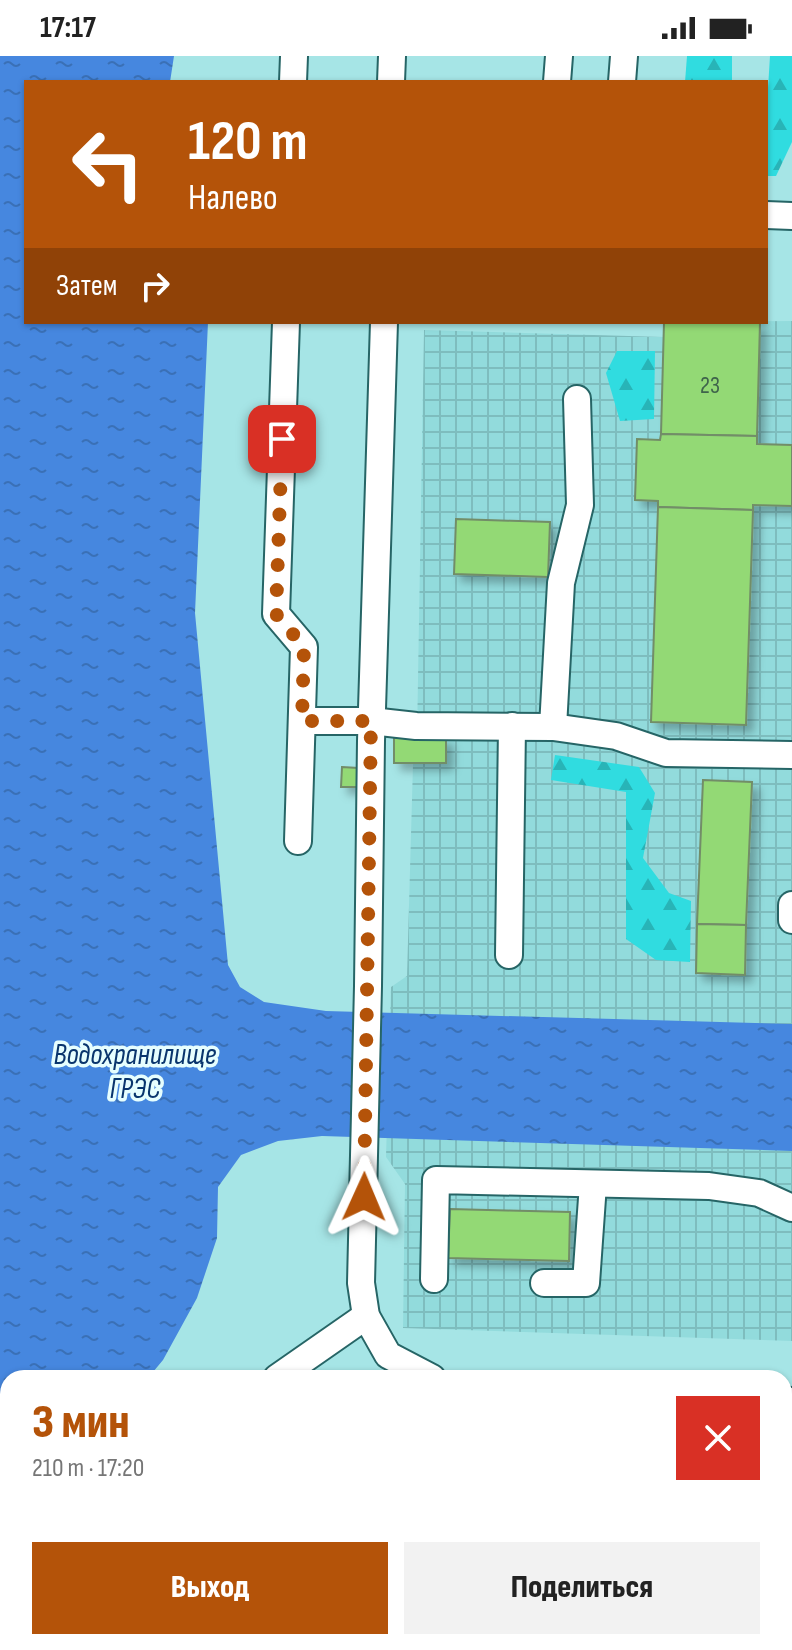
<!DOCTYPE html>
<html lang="ru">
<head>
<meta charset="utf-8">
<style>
	body { margin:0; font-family:"Sofia Sans Condensed",sans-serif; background:#f2f2f2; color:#222; height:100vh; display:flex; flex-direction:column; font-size:30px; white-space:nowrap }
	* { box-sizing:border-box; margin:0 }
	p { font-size:26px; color:#767676 }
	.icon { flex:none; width:44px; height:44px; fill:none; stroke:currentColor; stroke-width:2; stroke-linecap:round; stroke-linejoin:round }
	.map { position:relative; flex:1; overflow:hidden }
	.panel { position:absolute; left:0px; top:1314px; width:792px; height:280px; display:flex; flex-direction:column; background:#fff; border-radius:24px 24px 0 0; box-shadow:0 2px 6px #0004 }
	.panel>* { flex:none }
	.hud { position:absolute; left:24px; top:24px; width:744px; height:244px; border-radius:0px; box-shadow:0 2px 6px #0004; background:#b45309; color:#fff; overflow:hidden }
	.pin { position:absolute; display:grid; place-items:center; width:68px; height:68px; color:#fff; margin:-34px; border-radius:16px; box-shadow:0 4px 12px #0006 }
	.me { position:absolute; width:88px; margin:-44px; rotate:1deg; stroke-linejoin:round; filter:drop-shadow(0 0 6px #0008) }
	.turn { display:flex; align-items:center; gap:28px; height:168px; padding:0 32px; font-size:36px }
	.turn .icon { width:104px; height:104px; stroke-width:2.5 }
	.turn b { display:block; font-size:56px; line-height:68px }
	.then { display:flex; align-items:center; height:76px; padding:0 32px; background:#0003; gap:16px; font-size:30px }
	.round { display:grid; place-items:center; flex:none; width:84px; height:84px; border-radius:0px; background:#f2f2f2 }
	.headline { display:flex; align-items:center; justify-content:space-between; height:136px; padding:0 32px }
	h1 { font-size:48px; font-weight:800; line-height:60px; color:#b45309 }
	.action { display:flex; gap:16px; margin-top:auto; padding:16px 32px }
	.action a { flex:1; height:92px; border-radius:0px; background:#b45309; color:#fff; font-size:32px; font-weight:800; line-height:92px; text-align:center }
	.action a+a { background:#f2f2f2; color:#222 }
	.status { display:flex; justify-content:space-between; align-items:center; height:56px; padding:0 40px; background:#fff; direction:ltr }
	.status svg { height:22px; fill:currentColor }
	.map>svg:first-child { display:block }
	.industrial { fill:url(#industrial-grid) }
	.forest { fill:url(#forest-firs) }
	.water { fill:url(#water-ripples) }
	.building { fill:#93d975; stroke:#728d68; stroke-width:2; filter:url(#shadow) }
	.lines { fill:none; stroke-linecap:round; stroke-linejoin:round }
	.minor-casing { stroke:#266566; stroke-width:30 }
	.minor { stroke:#fff; stroke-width:26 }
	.route { stroke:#b45309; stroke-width:14; stroke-dasharray:0 25.2 }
	.labels { text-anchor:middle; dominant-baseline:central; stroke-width:7; stroke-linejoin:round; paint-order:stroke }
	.number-label { font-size:24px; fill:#3f644b }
	.water-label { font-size:30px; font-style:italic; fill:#09356d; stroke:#e6fefe }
</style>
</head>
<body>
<div class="status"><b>17:17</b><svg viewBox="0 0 49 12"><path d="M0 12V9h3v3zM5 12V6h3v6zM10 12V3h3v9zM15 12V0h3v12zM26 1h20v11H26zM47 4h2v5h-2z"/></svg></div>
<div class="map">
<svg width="792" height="1594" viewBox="0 0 792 1594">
	<defs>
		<pattern id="industrial-grid" width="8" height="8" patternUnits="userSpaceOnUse" patternTransform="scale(2)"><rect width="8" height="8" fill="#92dbdc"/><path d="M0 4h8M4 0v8" fill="none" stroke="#7ebdbe"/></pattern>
		<pattern id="forest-firs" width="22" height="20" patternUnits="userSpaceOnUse" patternTransform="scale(2)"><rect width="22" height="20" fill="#30dce0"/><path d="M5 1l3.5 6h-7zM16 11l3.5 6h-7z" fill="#28b4b7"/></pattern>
		<pattern id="water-ripples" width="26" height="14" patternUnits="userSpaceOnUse" patternTransform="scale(2)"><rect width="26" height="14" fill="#4687df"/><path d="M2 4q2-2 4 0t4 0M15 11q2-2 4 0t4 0" fill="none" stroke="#3a70b6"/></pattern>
		<filter id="shadow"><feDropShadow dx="7" dy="7" stdDeviation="4" flood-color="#0004"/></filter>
	</defs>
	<rect width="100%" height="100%" fill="#a6e5e6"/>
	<path class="industrial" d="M792,265V1285L403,1272L405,1128L386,1101L391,931L407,920L413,708L394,707V682L417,681L424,274L663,281L664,266Z"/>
	<g class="forest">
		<path d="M687,0H732V26H685Z"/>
		<path d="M770,0H792V86L776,120H766V64Z"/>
		<path d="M617,295H655L654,363L620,365L606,317Z"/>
		<path d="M555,699L639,711L655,737L643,802L669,837L691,845L690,906L656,904L626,883V736L551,724Z"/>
	</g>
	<g class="water">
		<path d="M0,0H174L170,26H26V266H208L195,557L228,909L240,931L264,946L326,955L792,968V1095L322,1080L278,1085L241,1099L218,1131L217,1182L197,1242L163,1304L148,1322H8V1360H0Z"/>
		<path d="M784,1480L792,1481V1594H0V1482L8,1484V1586H784Z"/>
	</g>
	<g class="building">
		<path d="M664,266H760L757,380L661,378Z"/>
		<path d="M661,378L757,380V388L792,389V450L753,449V454L658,451V445L635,444L637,383L660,384Z"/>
		<path d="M658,451L753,454L746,669L651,666Z"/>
		<path d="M456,463L550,466L548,521L454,518Z"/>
		<rect x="394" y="682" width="52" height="25"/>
		<path d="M342,711L358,712V731H341Z"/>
		<path d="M703,724L752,726L746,869L697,868Z"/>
		<path d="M697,868L746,869L745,919L696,917Z"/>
		<path d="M450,1153L570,1156L569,1205L448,1202Z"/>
	</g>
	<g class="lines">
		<defs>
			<g id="minor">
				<path d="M293,26L294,0"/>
				<path d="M391,26L392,0"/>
				<path d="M557,26L559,0"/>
				<path d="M622,26L624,0"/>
				<path d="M766,159L792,160"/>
				<path d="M286,266L276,558L304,591L298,785"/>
				<path d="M384,266L371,685L368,930L361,1227L366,1260L388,1299L432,1322"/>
				<path d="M302,665H371L416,670L553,671L616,680L666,697L792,699"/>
				<path d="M553,671L561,527L580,449L577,343"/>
				<path d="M792,849V864"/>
				<path d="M509,899L512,670"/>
				<path d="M434,1223L436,1124L709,1130L759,1137L792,1152"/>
				<path d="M544,1227H586L593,1128"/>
				<path d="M277,1322L366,1260"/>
				<path d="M784,1344L792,1345"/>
				<path d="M0,1401H8"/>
			</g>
		</defs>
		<use href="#minor" class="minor-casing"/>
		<use href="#minor" class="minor"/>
	</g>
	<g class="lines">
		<path class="route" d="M282,383L276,558L304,591L302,665H371L364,1141"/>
	</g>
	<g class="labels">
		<g class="number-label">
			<text x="710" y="329">23</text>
		</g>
		<g class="water-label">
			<text x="135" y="999">Водохранилище<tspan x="135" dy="34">ГРЭС</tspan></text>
		</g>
	</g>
</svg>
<div class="pin" style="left:282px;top:383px;background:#d93025"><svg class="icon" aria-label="arrive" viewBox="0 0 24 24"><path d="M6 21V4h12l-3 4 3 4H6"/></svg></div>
<svg class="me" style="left:364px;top:1141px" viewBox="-20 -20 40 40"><path d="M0-17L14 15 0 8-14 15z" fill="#b45309" stroke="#fff" stroke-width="4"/></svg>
<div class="hud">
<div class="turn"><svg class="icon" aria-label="left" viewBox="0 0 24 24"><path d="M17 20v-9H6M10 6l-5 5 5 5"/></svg><div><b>120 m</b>Налево</div></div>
<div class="then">Затем<svg class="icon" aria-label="right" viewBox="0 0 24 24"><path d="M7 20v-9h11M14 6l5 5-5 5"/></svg></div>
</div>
<section class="panel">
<div class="headline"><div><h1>3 мин</h1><p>210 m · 17:20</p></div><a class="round" style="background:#d93025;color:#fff"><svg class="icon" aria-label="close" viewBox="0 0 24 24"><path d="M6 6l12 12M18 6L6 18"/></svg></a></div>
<div class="action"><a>Выход</a><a>Поделиться</a></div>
</section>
</div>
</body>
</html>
